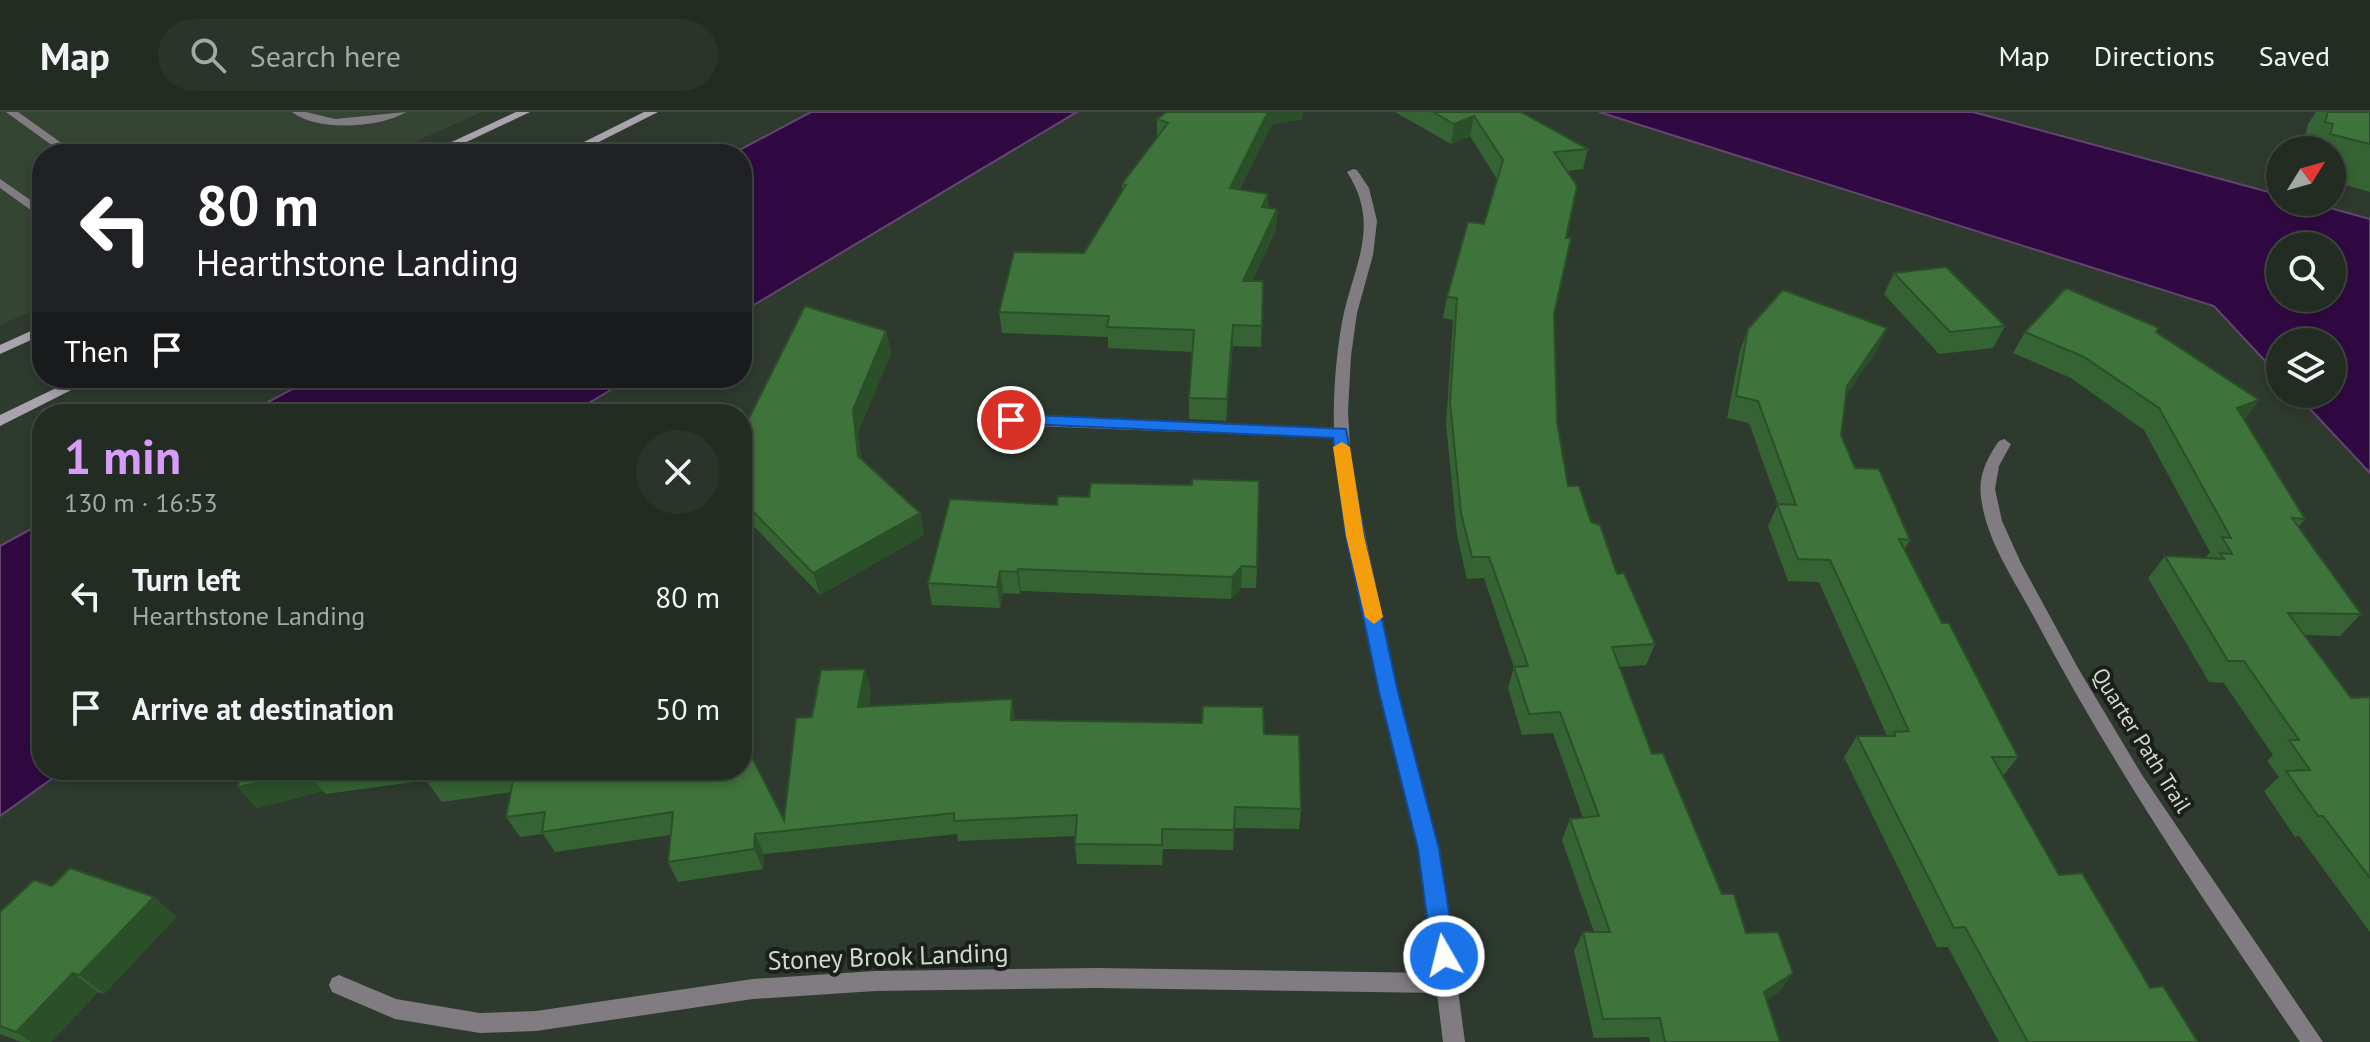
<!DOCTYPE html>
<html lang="en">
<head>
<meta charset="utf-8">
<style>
	body { margin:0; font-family:"PT Sans",sans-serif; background:#2b342b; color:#f1f3f6; height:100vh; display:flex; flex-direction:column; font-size:30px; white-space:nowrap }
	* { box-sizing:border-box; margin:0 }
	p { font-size:26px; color:#a3a7a6 }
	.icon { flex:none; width:44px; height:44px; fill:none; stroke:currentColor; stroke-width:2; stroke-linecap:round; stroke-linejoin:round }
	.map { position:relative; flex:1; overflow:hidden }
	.details { position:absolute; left:32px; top:292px; width:720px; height:376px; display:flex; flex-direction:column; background:#232c23; border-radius:32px; box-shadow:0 4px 12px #0003,0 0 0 2px #404841 }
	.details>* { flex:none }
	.top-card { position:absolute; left:32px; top:32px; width:720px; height:244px; border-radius:32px; box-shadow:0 4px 12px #0003,0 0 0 2px #404841; background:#202124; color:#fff; overflow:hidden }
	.needle { width:52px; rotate:53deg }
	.controls { position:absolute; left:2266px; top:24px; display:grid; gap:16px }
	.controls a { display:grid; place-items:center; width:80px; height:80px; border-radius:50%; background:#232c23; box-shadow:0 4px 12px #0003,0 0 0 2px #404841; font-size:40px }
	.pin { position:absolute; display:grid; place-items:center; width:68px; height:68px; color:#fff; margin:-34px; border:4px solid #fff; border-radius:50%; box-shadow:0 2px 8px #0007 }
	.me { position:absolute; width:88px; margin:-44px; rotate:352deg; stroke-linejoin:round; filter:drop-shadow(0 0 6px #0008) }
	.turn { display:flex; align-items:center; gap:28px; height:168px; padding:0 32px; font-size:36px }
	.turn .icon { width:104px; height:104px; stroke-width:2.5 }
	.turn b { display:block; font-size:56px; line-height:68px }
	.then { display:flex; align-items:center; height:76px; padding:0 32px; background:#0003; gap:16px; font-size:30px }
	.round { display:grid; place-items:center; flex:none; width:84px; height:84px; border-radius:42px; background:#2b342b }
	.summary { display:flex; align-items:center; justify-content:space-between; height:136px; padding:0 32px }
	h1 { font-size:48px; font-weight:600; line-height:60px; color:#d79bf9 }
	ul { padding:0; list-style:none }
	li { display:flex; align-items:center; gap:24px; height:112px; padding:0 32px }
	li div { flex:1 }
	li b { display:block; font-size:30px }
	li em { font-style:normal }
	header { display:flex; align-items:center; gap:48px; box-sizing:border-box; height:112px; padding:0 40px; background:#232c23; border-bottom:2px solid #404841 }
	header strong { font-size:38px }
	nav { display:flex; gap:44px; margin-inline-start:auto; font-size:28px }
	.search { width:560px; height:72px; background:#2b342b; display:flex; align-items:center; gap:20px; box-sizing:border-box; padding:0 28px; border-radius:44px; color:#a3a7a6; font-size:30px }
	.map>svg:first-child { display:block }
	.built { fill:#354534 }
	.water { fill:#300942; stroke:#61476d; stroke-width:2; fill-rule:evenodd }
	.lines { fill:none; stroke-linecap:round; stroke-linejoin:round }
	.service { fill:#807c82; fill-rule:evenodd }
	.minor { fill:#807c82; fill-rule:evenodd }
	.secondary { fill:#a9a3ad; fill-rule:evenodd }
	.wall { fill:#356333 }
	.shaded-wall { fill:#2b5029 }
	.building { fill:#3e733b; stroke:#2b5029; stroke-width:2 }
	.route { fill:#1a73e8; stroke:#114b97; stroke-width:2 }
	.slow { fill:#f59e0b }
	.labels { text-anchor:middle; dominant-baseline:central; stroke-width:8; stroke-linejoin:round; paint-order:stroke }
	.street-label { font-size:22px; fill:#d2d8d1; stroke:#1b1f1a }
	.near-street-label { font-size:26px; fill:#d2d8d1; stroke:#1b1f1a }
</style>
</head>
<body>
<header>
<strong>Map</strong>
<div class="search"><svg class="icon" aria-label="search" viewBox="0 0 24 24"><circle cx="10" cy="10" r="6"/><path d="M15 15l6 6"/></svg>Search here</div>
<nav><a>Map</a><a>Directions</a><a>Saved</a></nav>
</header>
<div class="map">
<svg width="2370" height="930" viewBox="0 0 2370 930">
	<rect width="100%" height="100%" fill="#2f3a2f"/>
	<path class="built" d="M0,0H482L387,42H42V195L0,213Z"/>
	<g class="water">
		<path d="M811,0H1077L742,200V42H732Z"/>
		<path d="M1599,0H1973L2280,83V90H2308L2370,107V361L2296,282H2332V230H2280V265L2214,194ZM2332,134V186H2280V134Z"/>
		<path d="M313,266H631L570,302H246Z"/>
		<path d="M42,411V658H64L0,704V434Z"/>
	</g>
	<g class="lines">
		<g class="service">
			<path d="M6,0H18L77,42H64Z"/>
			<path d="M292,0H306L335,7L406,0C380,16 317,20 292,0Z"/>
			<path d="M0,67L42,96V106L0,76Z"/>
		</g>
		<g class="minor">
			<path d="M1353,57L1357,58L1369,76L1377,109L1373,143L1357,201L1351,244L1348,299L1351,355L1398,580L1439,737L1465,930H1443L1437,881L1097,876L875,879L753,887L536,919L480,921L395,907L332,880L329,873L332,866L339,863L396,887L480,901L536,899L753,867L875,859L1097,856L1435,861L1419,737L1380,580L1337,355L1334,326L1011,313L1004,308L1011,303L1334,316C1333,281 1336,245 1342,210C1353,154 1382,114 1347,60Z"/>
			<path d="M2004,327L2011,332L1999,354L1995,377L2002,409L2021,451L2078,556L2142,663L2323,930H2300C2206,792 2113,655 2035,507C2015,469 1986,429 1981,385C1978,364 1987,346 1999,329Z"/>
		</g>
		<g class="secondary">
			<path d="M516,0H530L441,42H426Z"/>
			<path d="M644,0H658L575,42H560Z"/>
			<path d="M42,214V223L0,242V233Z"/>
			<path d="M77,266H95L0,314V303Z"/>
		</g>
	</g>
	<g class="wall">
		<path d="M1395,0H1521L1588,37L1583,57L1567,59L1566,126L1554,202L1557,310L1568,374L1591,410L1655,532L1646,553L1620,555L1652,642L1722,782L1746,821L1779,880L1766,888L1780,930H1650L1649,925L1594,926L1574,839L1583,820H1594L1562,728L1570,707L1583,706L1553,621L1522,623L1508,576L1514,555L1484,466L1467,467L1457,423L1446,312L1453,208L1443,206L1447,185L1484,112L1497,67L1470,24L1451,32Z"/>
		<path d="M2316,0H2370V80L2332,69V38H2302L2308,12Z"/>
		<path d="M1157,7H1302L1272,12L1239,78L1268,82V96L1277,97L1276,118L1252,169H1263L1261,235L1233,234L1226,309L1189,307V286L1193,240L1108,236V225L1002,221L999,200L1084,141L1122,79V72L1157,25Z"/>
		<path d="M1894,161L2005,214L1993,236L1939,242L1884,182Z"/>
		<path d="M1748,217L1877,238L1846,283L1841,323L1855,356L1910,428L1904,438L1942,511L2018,645L2003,664L2059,763L2150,876L2198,930H1999L1948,835H1937L1844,645L1857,624H1887L1819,470L1788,469L1768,414L1778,392L1749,311L1727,306L1740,239Z"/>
		<path d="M886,219L891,241L858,320L861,347L920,401L924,423L820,483L742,402V320Z"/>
		<path d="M2025,220L2156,221L2259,288L2244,308L2305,407L2298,415L2361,502L2340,524L2304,523L2351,586L2370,585V820L2299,724L2295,725L2264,679L2279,665L2267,649L2273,643L2224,571L2209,570L2148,466L2165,444L2205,446L2210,440L2144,318L2071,266L2013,241Z"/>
		<path d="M950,387L1257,455L1256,476H1241L1231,487L1021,479L1020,482L1003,481L1000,496L932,493L928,471Z"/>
		<path d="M871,578L869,594L1015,608L1264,622L1301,697L1299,717L1234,716L1233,738L1163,737L1162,753L1077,752L1075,732L1076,724L958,729L957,722L764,742L763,757L678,770L668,750L670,723L555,740L543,722L520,725L506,705L511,680L442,690L427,670L428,668L326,682L323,679L257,696L238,675L241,658H742L784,708L812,605Z"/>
		<path d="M52,774L154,785L176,805L104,882L98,880L51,930H21L0,922V800Z"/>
	</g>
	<g class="shaded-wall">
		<path d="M1268,0H1303L1302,7L1272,12L1229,97L1230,76Z"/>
		<path d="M1474,4L1470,24L1451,32L1454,12Z"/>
		<path d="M1268,82L1267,103L1262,95Z"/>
		<path d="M1277,97L1276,118L1242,190L1243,169Z"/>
		<path d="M1233,213V234L1226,309L1227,287Z"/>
		<path d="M1887,216L1877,238L1837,296L1847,274Z"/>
		<path d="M886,219L891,241L858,320L863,366L858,344L853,298Z"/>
		<path d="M2259,288L2243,309L2237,296Z"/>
		<path d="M920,401L924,423L820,483L813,461Z"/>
		<path d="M1242,454L1241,476L1231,487L1232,465Z"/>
		<path d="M1018,457L1021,479L1020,482L1017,460Z"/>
		<path d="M1000,459L1003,481L1000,496L997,475Z"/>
		<path d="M865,557L871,578L865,616L858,595Z"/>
		<path d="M1012,587L1015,608H1011Z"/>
		<path d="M309,658L308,661L323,679L257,696L238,675Z"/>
		<path d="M755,722L764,742L763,757L754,737Z"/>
		<path d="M154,785L176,805L104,882L79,863Z"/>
		<path d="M73,861L98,880L51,930H31L16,920Z"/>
		<path d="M1793,861L1779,880L1750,899L1764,880Z"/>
	</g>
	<g class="building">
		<path d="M1167,0H1268L1230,76L1268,82L1262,95L1277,97L1243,169H1263L1262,214L1233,213L1227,287L1189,286L1194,218L1107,215L1109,204L999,200L1014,140L1084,141L1126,73L1122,72L1168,11L1157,7Z"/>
		<path d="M1433,0H1521L1588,37L1554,40L1577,74L1566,126H1571L1554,202L1557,310L1568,374H1579L1591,410L1600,413L1617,462L1624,461L1655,532L1612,535L1652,642L1663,641L1722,782H1734L1746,821L1778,820L1793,861L1764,880L1780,930H1665L1660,906L1603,907L1583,820H1610L1570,707L1599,704L1560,600L1529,602L1514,555L1528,554L1489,445H1472L1461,401L1450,290L1457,186L1447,185L1468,110L1484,112L1503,48L1474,4L1454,12Z"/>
		<path d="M2328,0H2370V32L2330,22L2333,12L2325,10Z"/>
		<path d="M1946,155L2005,214L1950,220L1894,161Z"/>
		<path d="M2066,176L2159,216L2156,220L2259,288L2237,296L2305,407L2292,406L2361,502L2288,501L2351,586L2370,585V766L2323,704H2318L2286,659L2310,658L2289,628H2299L2244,549H2228L2165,444L2224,447L2220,441L2232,442L2222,425L2231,426L2159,296L2084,245L2025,220Z"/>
		<path d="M1783,178L1887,216L1847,274L1841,323L1855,356L1879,357L1910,428L1899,427L1942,511H1949L2018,645H1992L2059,763L2082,761L2150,876L2163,874L2198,930H2028L1965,815L1954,816L1857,624H1895L1894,620L1909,619L1830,448L1798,447L1777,392L1796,393L1758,289L1736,284L1748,217Z"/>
		<path d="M805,194L886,219L853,298L858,344L920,401L813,461L742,388V320Z"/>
		<path d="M1192,367L1259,369L1257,455L1242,454L1232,465L1018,457L1017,460L1000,459L997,475L928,471L950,387L1057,393L1058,384L1089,385L1091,371L1192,373Z"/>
		<path d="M865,557L858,595L1012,587L1011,608L1202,611L1203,594L1263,595L1264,622L1299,623L1301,697L1235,695L1234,718L1162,717V733L1075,732L1077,703L954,709V701L755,722L754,737L668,750L673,700L542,720L545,700L506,705L515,658H742V626L784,708L796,606L812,605L821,558Z"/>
		<path d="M241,658H333L308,661L309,658L238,675Z"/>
		<path d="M430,658H506L427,670Z"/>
		<path d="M70,756L154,785L79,863L73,861L16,920L0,914V800L34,768L52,774Z"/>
	</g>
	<path class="route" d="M1011,302L1346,317L1364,424L1398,580L1439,737L1456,844L1452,852L1444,855L1436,852L1432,844L1418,737L1379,580L1346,424L1333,326L1005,311V304Z"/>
	<path class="slow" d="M1342,330L1350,335L1364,424L1383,505L1374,512L1365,505L1346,424L1333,335Z"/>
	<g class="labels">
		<g class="street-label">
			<text transform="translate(2142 628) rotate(58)">Quarter Path Trail</text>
		</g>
		<g class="near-street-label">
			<text transform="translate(888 844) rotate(-2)">Stoney Brook Landing</text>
		</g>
	</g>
</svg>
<div class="controls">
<a><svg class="needle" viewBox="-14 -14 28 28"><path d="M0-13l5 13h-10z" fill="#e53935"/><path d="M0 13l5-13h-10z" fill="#a3a7a6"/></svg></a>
<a><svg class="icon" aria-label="search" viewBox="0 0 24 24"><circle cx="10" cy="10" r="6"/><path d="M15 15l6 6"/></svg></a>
<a><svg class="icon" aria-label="layers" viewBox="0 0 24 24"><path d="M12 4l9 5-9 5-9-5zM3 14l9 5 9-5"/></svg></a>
</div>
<div class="pin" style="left:1011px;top:308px;background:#d93025"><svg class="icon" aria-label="arrive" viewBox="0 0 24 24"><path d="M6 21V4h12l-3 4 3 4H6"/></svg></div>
<svg class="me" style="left:1444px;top:844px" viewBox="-20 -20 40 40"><circle r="17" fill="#1a73e8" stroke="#fff" stroke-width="3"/><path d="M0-11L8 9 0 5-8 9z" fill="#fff"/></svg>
<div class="top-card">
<div class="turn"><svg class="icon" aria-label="left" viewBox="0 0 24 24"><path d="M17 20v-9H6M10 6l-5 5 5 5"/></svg><div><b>80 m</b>Hearthstone Landing</div></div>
<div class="then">Then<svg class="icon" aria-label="arrive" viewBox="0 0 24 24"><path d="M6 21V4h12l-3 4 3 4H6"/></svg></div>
</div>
<section class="details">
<div class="summary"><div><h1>1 min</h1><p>130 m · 16:53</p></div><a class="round"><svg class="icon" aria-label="close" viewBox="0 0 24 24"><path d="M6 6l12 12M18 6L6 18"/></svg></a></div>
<ul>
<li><svg class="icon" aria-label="left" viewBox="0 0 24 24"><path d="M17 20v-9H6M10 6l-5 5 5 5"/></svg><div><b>Turn left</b><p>Hearthstone Landing</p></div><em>80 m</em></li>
<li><svg class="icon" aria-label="arrive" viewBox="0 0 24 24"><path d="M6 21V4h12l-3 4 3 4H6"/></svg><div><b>Arrive at destination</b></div><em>50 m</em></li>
</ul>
</section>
</div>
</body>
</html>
